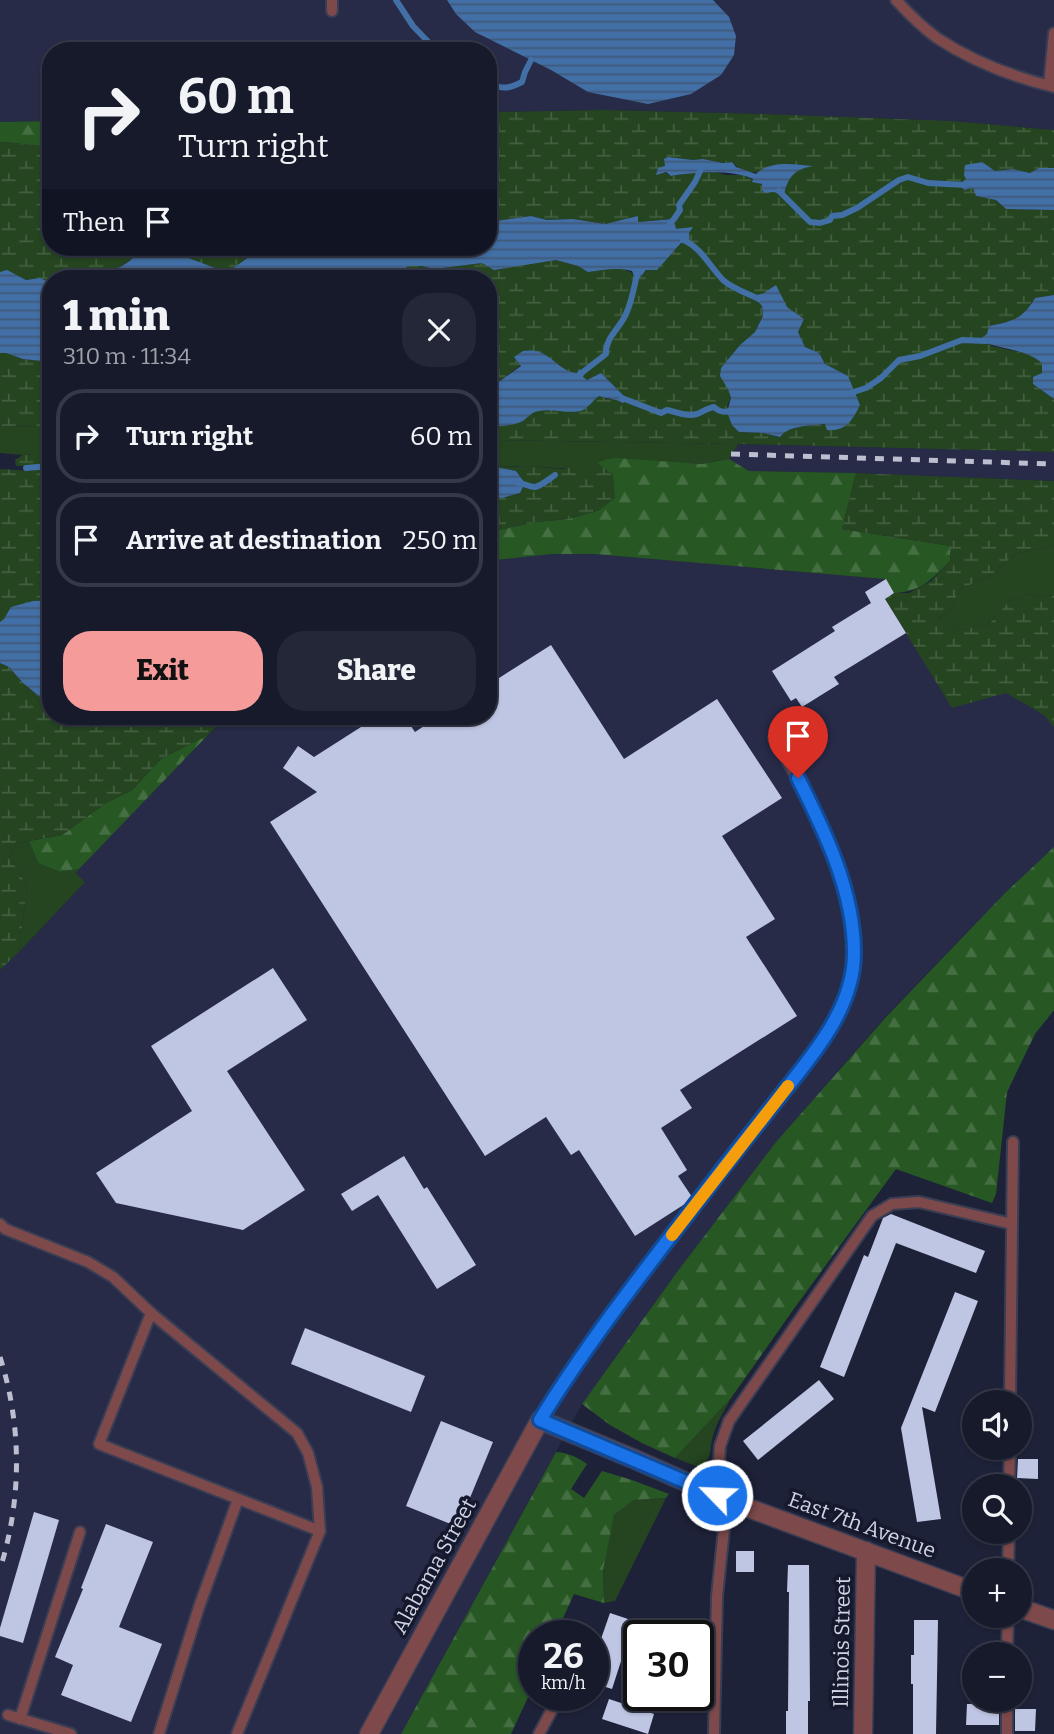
<!DOCTYPE html>
<html lang="en">
<head>
<meta charset="utf-8">
<style>
	body { margin:0; font-family:Bitter,serif; background:#232737; color:#f1f3f6; height:100vh; display:flex; flex-direction:column; font-size:26px; white-space:nowrap }
	* { box-sizing:border-box; margin:0 }
	p { font-size:23px; color:#9ea1a9 }
	.icon { flex:none; width:38px; height:38px; fill:none; stroke:currentColor; stroke-width:2; stroke-linecap:round; stroke-linejoin:round }
	.map { position:relative; flex:1; overflow:hidden }
	.panel { position:absolute; left:42px; top:270px; width:455px; height:455px; display:flex; flex-direction:column; background:#161a2b; border-radius:28px; box-shadow:0 2px 5px #0004,0 0 0 2px #353847 }
	.panel>* { flex:none }
	.hud { position:absolute; left:42px; top:42px; width:455px; height:214px; border-radius:28px; box-shadow:0 2px 5px #0004,0 0 0 2px #353847; background:#161a2b; color:#f1f3f6; overflow:hidden }
	.controls { position:absolute; left:962px; top:1390px; display:grid; gap:14px }
	.controls a { display:grid; place-items:center; width:70px; height:70px; border-radius:50%; background:#161a2b; box-shadow:0 2px 5px #0004,0 0 0 2px #353847; font-size:35px }
	.speed { position:absolute; left:518px; top:1620px; display:flex; gap:14px; font-size:35px; font-weight:700; text-align:center }
	.speed>* { display:grid; place-content:center; width:91px; height:91px; border-radius:50%; background:#161a2b; box-shadow:0 2px 5px #0004,0 0 0 2px #353847; line-height:1 }
	.speed small { font-size:18px; font-weight:400 }
	.speed .limit { border:4px solid #111; border-radius:10px; background:#fff; color:#111 }
	.pin { position:absolute; display:grid; place-items:center; width:60px; height:60px; color:#fff; margin:-72px -30px; border-radius:50% 50% 50% 0; rotate:-45deg; box-shadow:0 0 7px #0007 }
	.pin .icon { rotate:45deg }
	.me { position:absolute; width:77px; margin:-38px; rotate:294deg; stroke-linejoin:round; filter:drop-shadow(0 0 5px #0008) }
	.turn { display:flex; align-items:center; gap:24px; height:147px; padding:0 21px; font-size:32px }
	.turn .icon { width:91px; height:91px; stroke-width:2.5 }
	.turn b { display:block; font-size:49px; line-height:60px }
	.then { display:flex; align-items:center; height:66px; padding:0 21px; background:#0003; gap:14px; font-size:26px }
	.round { display:grid; place-items:center; flex:none; width:74px; height:74px; border-radius:28px; background:#232737 }
	.headline { display:flex; align-items:center; justify-content:space-between; height:119px; padding:0 21px }
	h1 { font-size:42px; font-weight:800; line-height:52px }
	.primary-button { display:flex; gap:14px; margin-top:auto; padding:14px 21px }
	.primary-button a { flex:1; height:80px; border-radius:28px; background:#f59b9a; color:#111; font-size:28px; font-weight:800; line-height:80px; text-align:center }
	.primary-button a+a { background:#232737; color:#f1f3f6 }
	ul { padding:0; list-style:none }
	li { display:flex; align-items:center; gap:21px; height:94px; margin:0 14px 10px; padding:0 7px; border:4px solid #353847; border-radius:28px }
	li div { flex:1 }
	li b { display:block; font-size:26px }
	li em { font-style:normal }
	.map>svg:first-child { display:block }
	.built { fill:#272b48 }
	.grass { fill:#244520 }
	.forest { fill:url(#forest-firs) }
	.wetland { fill:url(#wetland-marsh); fill-rule:evenodd }
	.water { fill:url(#water-rules) }
	.lines { fill:none; stroke-linecap:round; stroke-linejoin:round }
	.stream { stroke:#426fa5; stroke-width:6 }
	.building { fill:#bfc6e4 }
	.lane-casing { stroke:#3a3e54; stroke-width:14 }
	.street-casing { stroke:#3a3e54; stroke-width:21 }
	.lane { stroke:#7d494a; stroke-width:10 }
	.street { stroke:#7d494a; stroke-width:18 }
	.rail { stroke:#bcbfcf; stroke-width:5; stroke-dasharray:9 9; stroke-linecap:butt }
	.route-casing { stroke:#114b97; stroke-width:18 }
	.route { stroke:#1a73e8; stroke-width:12 }
	.slow { stroke:#f59e0b; stroke-width:12 }
	.labels { text-anchor:middle; dominant-baseline:central; stroke-width:7; stroke-linejoin:round; paint-order:stroke }
	.street-label { font-size:21px; fill:#d0d3e2; stroke:#15192e }
</style>
</head>
<body>
<div class="map">
<svg width="1054" height="1734" viewBox="0 0 1054 1734">
	<defs>
		<pattern id="forest-firs" width="22" height="20" patternUnits="userSpaceOnUse" patternTransform="scale(1.75)"><rect width="22" height="20" fill="#275823"/><path d="M5 1l3.5 6h-7zM16 11l3.5 6h-7z" fill="#456f43"/></pattern>
		<pattern id="wetland-marsh" width="20" height="14" patternUnits="userSpaceOnUse" patternTransform="scale(1.75)"><rect width="20" height="14" fill="#244520"/><path d="M1 5h8M5 5V1M11 12h8M15 12V8" fill="none" stroke="#435f40"/></pattern>
		<pattern id="water-rules" width="6" height="5" patternUnits="userSpaceOnUse" patternTransform="scale(1.75)"><rect width="6" height="5" fill="#426fa5"/><path d="M0 2.5h6" fill="none" stroke="#405979"/></pattern>
	</defs>
	<rect width="100%" height="100%" fill="#1e2239"/>
	<g class="built">
		<path d="M0,0H1054V130L952,121L765,114L605,110L488,112V51H51V121L0,122Z"/>
		<path d="M739,444L1054,452V481L856,473L749,471L729,459L731,454Z"/>
		<path d="M552,554H594L886,579L894,593L885,599L953,708L1054,648V847L1006,892L885,1017L776,1142L680,1268L582,1404L401,1734H0V970L19,952L85,882L75,872L227,716H488V561Z"/>
	</g>
	<g class="grass">
		<path d="M0,426L51,427V453L23,455L0,453Z"/>
		<path d="M488,440L739,444L731,454L729,459L702,464L604,460C581,473 553,467 527,466C514,466 501,466 488,468Z"/>
		<path d="M1054,545V595L1011,599L989,624L960,630L938,618L948,613L960,589L990,576L1015,554Z"/>
		<path d="M29,841L38,863L60,872L79,869L76,873L85,882L19,952L27,885L10,858L17,843Z"/>
		<path d="M731,1398C725,1410 716,1423 713,1436C709,1449 713,1457 701,1468L675,1458Z"/>
		<path d="M666,1498L615,1601L604,1603L603,1564L614,1515L634,1500Z"/>
	</g>
	<g class="forest">
		<path d="M51,121V146C33,147 17,142 0,142V122Z"/>
		<path d="M615,458L702,464L729,459L749,471L856,473L842,529L951,546L950,561C932,579 921,592 894,593L885,579L594,554H552L488,561V532L536,522L568,519L600,510L613,475L597,463L604,460Z"/>
		<path d="M208,735L79,869L60,872L38,863L29,841L62,835L106,803L132,790L161,759Z"/>
		<path d="M1054,847V1010L1035,1034L1007,1092L996,1194L992,1203L896,1169L793,1310L731,1398L675,1458L642,1443L610,1425L582,1404L680,1268L776,1142L886,1017L1006,892Z"/>
		<path d="M556,1452C569,1453 577,1457 587,1464L571,1489L584,1498L602,1471L632,1480L669,1494L666,1498L634,1500L614,1515L603,1570L604,1603L574,1594L555,1636H534V1684L511,1734H401Z"/>
	</g>
	<g class="wetland">
		<path d="M605,110L765,114L952,121L1054,130V168H1039L1030,173C1000,165 996,170 974,188L976,196L996,200L1006,209L1054,210V295L1035,298C1023,319 1011,322 989,326L991,346L1034,355L1042,363V374L1033,384L1054,399V452L739,444L488,440V426H503L521,422L529,414L539,410L587,407L591,401L599,395L607,399H627L601,373L588,380L582,378L586,371L577,373H567L557,363L514,358L521,365L493,386L488,387V278H395L408,266H422L434,269L482,263L526,264L556,260L578,266L588,272C608,269 624,263 639,279C650,264 658,265 670,255C679,247 686,237 692,228L676,229L674,219L637,222L638,216L605,224L573,219L547,220L531,216L496,221L488,227V112ZM668,157L693,160L703,159L723,163L732,162C747,181 787,170 808,167C791,169 787,181 784,196L743,175H726L716,172L689,173L671,176L658,169L665,166ZM764,293L787,307L804,319L798,332L805,347L819,353L825,364L848,376L826,424C810,426 789,425 779,437L763,433L739,432L727,406L731,398L721,368L740,345L755,332L763,316L762,306L754,296Z"/>
		<path d="M0,142C17,142 33,147 51,146V247H137L139,250C133,262 105,276 91,278C79,281 63,278 51,278V283L40,278L26,280L7,271L0,272Z"/>
		<path d="M154,247H263L229,271H223L182,256Z"/>
		<path d="M6,352L23,359L51,362V427L0,426V353Z"/>
		<path d="M51,453V600L33,601L0,622V469L33,471L30,466H16L15,460L23,455Z"/>
		<path d="M597,463L613,475L615,498L600,510L568,519L536,522L488,532V495L502,498L520,493L525,483L516,471L497,467L529,466L562,469Z"/>
		<path d="M856,473L1054,481V545L1015,554L990,576L960,589L948,613L938,618L960,630L989,624L1011,599L1054,595V727L1044,715L1006,693L952,708L885,599L894,593H909L931,581L950,561L951,546L842,529Z"/>
		<path d="M0,663L9,667L23,683L51,706V716H74L90,722L126,723L151,716H227L208,735L161,759L132,790L106,803L62,835L17,843L10,858L27,885L19,952L0,970Z"/>
	</g>
	<g class="water">
		<path d="M447,0H713L729,17L736,36L734,55L721,75L691,94L648,104L588,92L551,70L475,32L456,14Z"/>
		<path d="M668,157L693,160L703,159L723,163L732,162L736,167L756,174C770,160 794,164 813,166C794,169 787,178 784,196L774,192L765,193L762,190V184L752,182L753,179C732,169 693,172 671,176L666,172L656,175L658,168L665,166L664,159Z"/>
		<path d="M982,162L995,171L1013,169L1030,173L1039,168H1054V210L1006,209L996,200L976,196L973,188L964,190L960,184L966,179L964,175L965,165Z"/>
		<path d="M531,216L547,220L573,219L605,224L638,216V222L674,219L676,229L693,227L689,233L690,243H681L657,270H646L639,279L636,280L632,271C617,267 603,270 588,272L578,266L556,260L494,270L482,263L434,269L422,266H408L395,278H91C107,272 131,266 139,250L137,247C167,247 195,261 223,271H229L263,247H297V250L310,252L321,247H488V227L496,221Z"/>
		<path d="M7,270L26,280L40,278L51,283V362L23,359L6,353H0V272Z"/>
		<path d="M776,285L787,307L804,319L798,332L805,347L819,353L825,364L848,376L860,405C853,420 845,432 827,430L825,424C810,426 789,425 780,437L763,433L739,432L732,425L727,412L731,398L728,389L720,376L721,368L740,345L755,332L763,316L762,306L753,296L764,293Z"/>
		<path d="M1054,295V399L1033,384V377L1042,373V363C1025,348 999,350 979,340L987,334L989,326C1011,322 1023,319 1035,298Z"/>
		<path d="M523,351C527,351 531,350 535,351C551,353 560,372 577,373L579,369L582,371L586,370L583,377L587,380L601,373L628,400L623,403C615,398 607,399 599,396C593,400 589,407 583,410C570,415 553,408 539,411C531,412 528,418 521,422C512,426 498,426 488,426V387L493,386L521,366L514,357Z"/>
		<path d="M497,467L516,471L525,483L520,493L502,498L488,495V468Z"/>
		<path d="M51,600V706L23,683L9,667L0,663V622L4,619L11,607L33,601Z"/>
	</g>
	<g class="lines">
		<g class="stream">
			<path d="M396,0L413,26L437,51"/>
			<path d="M488,84C504,89 508,89 522,82L525,72L531,60"/>
			<path d="M779,191L810,222L820,223L830,220L832,216L842,215L857,208L899,180L908,177L928,183L965,185"/>
			<path d="M670,223L674,219L680,210L679,205L695,182L702,167"/>
			<path d="M683,240C701,247 710,267 723,280C733,289 747,293 759,299"/>
			<path d="M579,375L606,354C605,338 620,328 626,314C632,301 634,288 637,274"/>
			<path d="M847,394L866,388L881,378L899,360L920,356L962,340L986,341"/>
			<path d="M622,398L661,413L667,410C677,412 686,417 697,414C703,412 707,408 714,407C720,413 726,412 733,411"/>
			<path d="M26,468L51,466"/>
			<path d="M518,483C524,483 529,487 535,487C541,486 549,479 555,475"/>
		</g>
	</g>
	<g class="building">
		<path d="M886,579L894,593L885,599L906,633L834,677L839,684L802,707L796,698L791,701L772,671L835,631L832,627L871,603L865,592Z"/>
		<path d="M551,645L624,759L717,699L782,798L722,836L775,919L746,937L797,1016L680,1090L692,1108L661,1128L687,1170L678,1176L692,1197L688,1202L635,1236L579,1150L571,1155L546,1117L485,1156L270,822L317,792L283,768L298,746L314,757L361,727L354,716H404L415,732L439,716H488V685Z"/>
		<path d="M273,968L307,1020L227,1071L305,1190L243,1230L116,1203L96,1173L192,1111L151,1046Z"/>
		<path d="M404,1156L424,1189L427,1187L476,1265L437,1289L378,1195L352,1211L341,1194Z"/>
		<path d="M891,1214L985,1251L976,1273L896,1243L844,1377L820,1367L864,1255L868,1257L883,1218Z"/>
		<path d="M955,1292L978,1301L935,1412L922,1407L941,1519L917,1522L901,1428Z"/>
		<path d="M305,1328L425,1376L411,1412L291,1364Z"/>
		<path d="M819,1380L834,1399L758,1460L743,1441Z"/>
		<path d="M441,1421L493,1442L458,1527L406,1506Z"/>
		<path d="M1018,1459H1038V1479L1017,1478Z"/>
		<path d="M34,1512L59,1520L23,1643L0,1636V1628Z"/>
		<path d="M106,1524L153,1542L119,1627L162,1644L131,1722L61,1695L73,1665L55,1657L83,1589L81,1588Z"/>
		<rect x="736" y="1551" width="18" height="21"/>
		<path d="M788,1565H809L810,1701H808V1734H786V1711H788L789,1592H787Z"/>
		<path d="M610,1613L634,1621L612,1689L593,1683V1662Z"/>
		<path d="M914,1620H938L936,1734H913V1684H911V1655H914Z"/>
		<path d="M609,1699L654,1714L648,1734L602,1719Z"/>
		<path d="M967,1704H990V1708L999,1709V1725H966Z"/>
		<path d="M1015,1709H1036L1035,1731H1015Z"/>
	</g>
	<g class="lines">
		<defs>
			<g id="lane">
				<path d="M332,0V11"/>
				<path d="M896,0C908,13 922,27 937,38C972,61 1013,77 1054,87"/>
				<path d="M1049,85L1054,33"/>
				<path d="M0,1224L5,1229L88,1262L113,1277L151,1313L99,1444L320,1531L237,1734"/>
				<path d="M151,1313L297,1433L308,1453L317,1487L320,1531"/>
				<path d="M1010,1402L1013,1142"/>
				<path d="M540,1420L559,1388L639,1278L817,1048C831,1025 846,1002 851,975C866,902 811,800 774,738"/>
				<path d="M1009,1486L1010,1447"/>
				<path d="M717,1495L720,1446L729,1421L872,1216L892,1204L919,1202L1012,1224"/>
				<path d="M1008,1570L1009,1531"/>
				<path d="M1007,1654L1008,1615"/>
				<path d="M8,1715L71,1734"/>
				<path d="M20,1719L80,1532"/>
				<path d="M159,1734L199,1607L238,1499"/>
				<path d="M539,1734L555,1704"/>
				<path d="M714,1734L717,1596L727,1500"/>
				<path d="M1007,1734V1699"/>
			</g>
			<g id="street">
				<path d="M1020,1608L1054,1620"/>
				<path d="M369,1734L540,1420L634,1459L727,1500L975,1592"/>
				<path d="M863,1734L866,1551"/>
			</g>
		</defs>
		<use href="#lane" class="lane-casing"/>
		<use href="#street" class="street-casing"/>
		<use href="#lane" class="lane"/>
		<use href="#street" class="street"/>
		<g class="rail">
			<path d="M731,454L1054,464"/>
			<path d="M0,1357C22,1426 22,1499 0,1569"/>
		</g>
	</g>
	<g class="lines">
		<defs>
			<path id="route" d="M717,1495L540,1420C591,1337 652,1261 711,1184C732,1156 755,1128 777,1100C810,1058 854,1010 854,953C854,891 825,832 798,778"/>
		</defs>
		<use href="#route" class="route-casing"/>
		<use href="#route" class="route"/>
		<path class="slow" d="M672,1235L788,1086"/>
	</g>
	<g class="labels">
		<g class="street-label">
			<text transform="translate(862 1525) rotate(20)">East 7th Avenue</text>
			<text transform="translate(434 1566) rotate(-61)">Alabama Street</text>
			<text transform="translate(842 1642) rotate(-89)">Illinois Street</text>
		</g>
	</g>
</svg>
<div class="controls">
<a><svg class="icon" aria-label="sound" viewBox="0 0 24 24"><path d="M4 9h4l5-4v14l-5-4H4zM17 9q2 3 0 6"/></svg></a>
<a><svg class="icon" aria-label="search" viewBox="0 0 24 24"><circle cx="10" cy="10" r="6"/><path d="M15 15l6 6"/></svg></a>
<a>+</a>
<a>−</a>
</div>
<div class="speed"><div>26<small>km/h</small></div><div class="limit">30</div></div>
<div class="pin" style="left:798px;top:778px;background:#d93025"><svg class="icon" aria-label="arrive" viewBox="0 0 24 24"><path d="M6 21V4h12l-3 4 3 4H6"/></svg></div>
<svg class="me" style="left:717px;top:1495px" viewBox="-20 -20 40 40"><circle r="17" fill="#1a73e8" stroke="#fff" stroke-width="3"/><path d="M0-11L8 9 0 5-8 9z" fill="#fff"/></svg>
<div class="hud">
<div class="turn"><svg class="icon" aria-label="right" viewBox="0 0 24 24"><path d="M7 20v-9h11M14 6l5 5-5 5"/></svg><div><b>60 m</b>Turn right</div></div>
<div class="then">Then<svg class="icon" aria-label="arrive" viewBox="0 0 24 24"><path d="M6 21V4h12l-3 4 3 4H6"/></svg></div>
</div>
<section class="panel">
<div class="headline"><div><h1>1 min</h1><p>310 m · 11:34</p></div><a class="round"><svg class="icon" aria-label="close" viewBox="0 0 24 24"><path d="M6 6l12 12M18 6L6 18"/></svg></a></div>
<ul>
<li><svg class="icon" aria-label="right" viewBox="0 0 24 24"><path d="M7 20v-9h11M14 6l5 5-5 5"/></svg><div><b>Turn right</b></div><em>60 m</em></li>
<li><svg class="icon" aria-label="arrive" viewBox="0 0 24 24"><path d="M6 21V4h12l-3 4 3 4H6"/></svg><div><b>Arrive at destination</b></div><em>250 m</em></li>
</ul>
<div class="primary-button"><a>Exit</a><a>Share</a></div>
</section>
</div>
</body>
</html>
